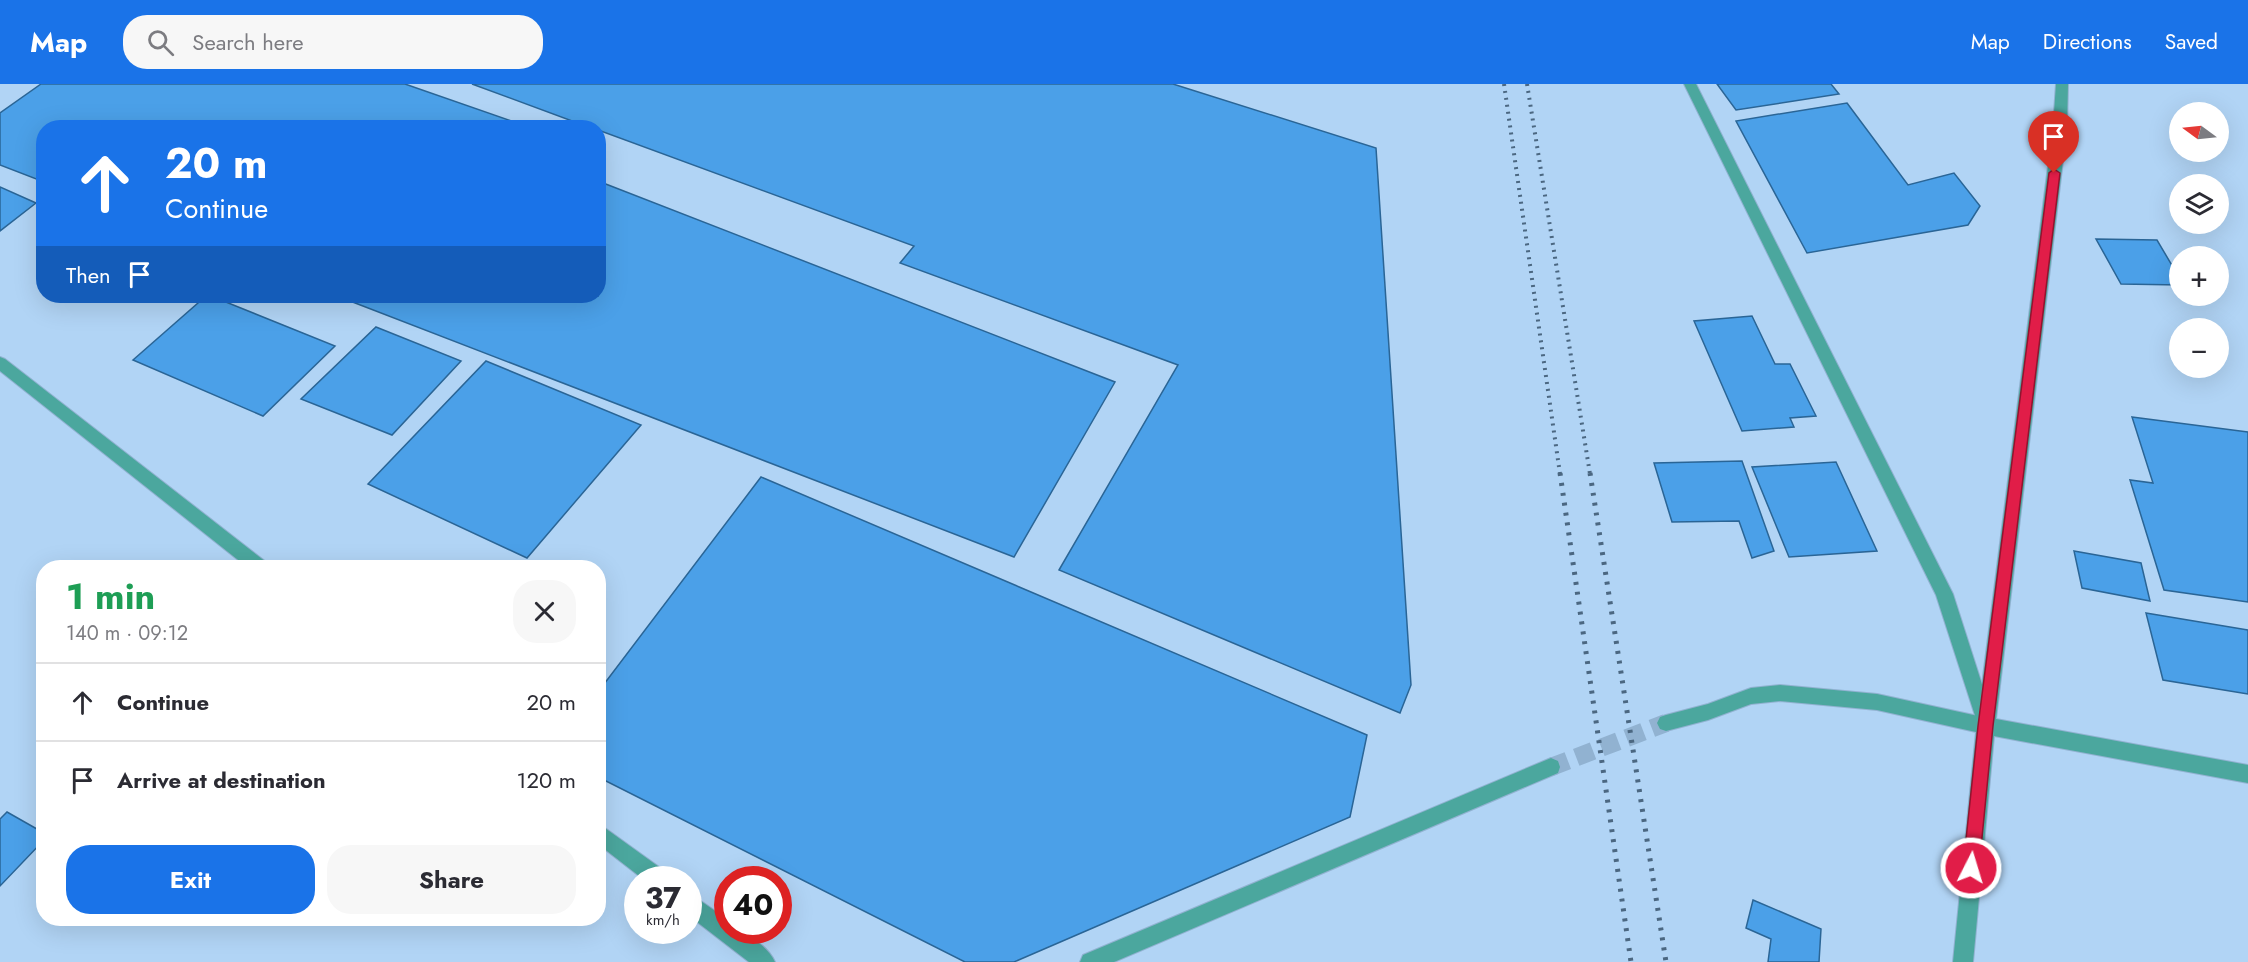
<!DOCTYPE html>
<html lang="en">
<head>
<meta charset="utf-8">
<style>
	body { margin:0; font-family:Jost,sans-serif; background:#f7f7f7; color:#2b2b33; height:100vh; display:flex; flex-direction:column; font-size:22px; white-space:nowrap }
	* { box-sizing:border-box; margin:0 }
	p { font-size:20px; color:#7c7c81 }
	.icon { flex:none; width:33px; height:33px; fill:none; stroke:currentColor; stroke-width:2; stroke-linecap:round; stroke-linejoin:round }
	.map { position:relative; flex:1; overflow:hidden }
	.details { position:absolute; left:36px; top:476px; width:570px; height:366px; display:flex; flex-direction:column; background:#fff; border-radius:24px; box-shadow:0 6px 24px #0002 }
	.details>* { flex:none }
	.banner { position:absolute; left:36px; top:36px; width:570px; height:183px; border-radius:24px; box-shadow:0 6px 24px #0002; background:#1a73e8; color:#fff; overflow:hidden }
	.needle { width:39px; rotate:285deg }
	.fabs { position:absolute; left:2169px; top:18px; display:grid; gap:12px }
	.fabs a { display:grid; place-items:center; width:60px; height:60px; border-radius:50%; background:#fff; box-shadow:0 6px 24px #0002; font-size:30px }
	.speed { position:absolute; left:624px; top:782px; display:flex; gap:12px; font-size:30px; font-weight:700; text-align:center }
	.speed>* { display:grid; place-content:center; width:78px; height:78px; border-radius:50%; background:#fff; box-shadow:0 6px 24px #0002; line-height:1 }
	.speed small { font-size:15px; font-weight:400 }
	.speed .limit { border:9px solid #d22; background:#fff; color:#111 }
	.pin { position:absolute; display:grid; place-items:center; width:51px; height:51px; color:#fff; margin:-62px -26px; border-radius:50% 50% 50% 0; rotate:-45deg; box-shadow:0 0 6px #0007 }
	.pin .icon { rotate:45deg }
	.me { position:absolute; width:66px; margin:-33px; rotate:5deg; stroke-linejoin:round; filter:drop-shadow(0 0 4px #0008) }
	.turn { display:flex; align-items:center; gap:21px; height:126px; padding:0 30px; font-size:27px }
	.turn .icon { width:78px; height:78px; stroke-width:2.5 }
	.turn b { display:block; font-size:42px; line-height:51px }
	.then { display:flex; align-items:center; height:57px; padding:0 30px; background:#0003; gap:12px; font-size:22px }
	.round { display:grid; place-items:center; flex:none; width:63px; height:63px; border-radius:24px; background:#f7f7f7 }
	.summary { display:flex; align-items:center; justify-content:space-between; height:102px; padding:0 30px }
	h1 { font-size:36px; font-weight:700; line-height:45px; color:#1e9e55 }
	.cta { display:flex; gap:12px; margin-top:auto; padding:12px 30px }
	.cta a { flex:1; height:69px; border-radius:24px; background:#1a73e8; color:#fff; font-size:24px; font-weight:700; line-height:69px; text-align:center }
	.cta a+a { background:#f7f7f7; color:#2b2b33 }
	ul { padding:0; list-style:none }
	li { display:flex; align-items:center; gap:18px; height:78px; padding:0 30px; border-top:2px solid #e1e1e2 }
	li div { flex:1 }
	li b { display:block; font-size:22px }
	li em { font-style:normal }
	header { display:flex; align-items:center; gap:36px; box-sizing:border-box; height:84px; padding:0 30px; background:#1a73e8; color:#fff }
	header strong { font-size:28px }
	nav { display:flex; gap:33px; margin-inline-start:auto; font-size:21px }
	.search { width:420px; height:54px; background:#f7f7f7; display:flex; align-items:center; gap:15px; box-sizing:border-box; padding:0 21px; border-radius:24px; color:#7c7c81; font-size:22px }
	.map>svg:first-child { display:block }
	.building { fill:#4ba0e8; stroke:#2a6596; stroke-width:1.5 }
	.lines { fill:none; stroke-linecap:round; stroke-linejoin:round }
	.minor-tunnel { stroke:#91b2d1; stroke-width:18; stroke-dasharray:18 9; stroke-linecap:butt }
	.minor-casing { stroke:#91b2d1; stroke-width:2 }
	.tertiary-casing { stroke:#91b2d1; stroke-width:2 }
	.minor { fill:#4ba79e; fill-rule:evenodd }
	.tertiary { fill:#4ba79e; fill-rule:evenodd }
	.rail-far1 { stroke:#4b6781; stroke-width:4; stroke-dasharray:2 5; stroke-linecap:butt }
	.rail { stroke:#4b6781; stroke-width:5; stroke-dasharray:3 7; stroke-linecap:butt }
	.route { fill:#e11d48; stroke:#92132f; stroke-width:1.5 }
</style>
</head>
<body>
<header>
<strong>Map</strong>
<div class="search"><svg class="icon" aria-label="search" viewBox="0 0 24 24"><circle cx="10" cy="10" r="6"/><path d="M15 15l6 6"/></svg>Search here</div>
<nav><a>Map</a><a>Directions</a><a>Saved</a></nav>
</header>
<div class="map">
<svg width="2248" height="878" viewBox="0 0 2248 878">
	<rect width="100%" height="100%" fill="#b1d4f5"/>
	<g class="building">
		<path d="M41,0H405L523,41L520,44H44V98L0,81V29Z"/>
		<path d="M472,0H1173L1376,64L1411,601L1400,629L1059,486L1178,281L900,179L914,162L598,46V44H591Z"/>
		<path d="M1717,0H1831L1839,10L1736,26Z"/>
		<path d="M1847,19L1908,101L1954,89L1980,122L1968,141L1807,169L1736,37Z"/>
		<path d="M598,97L1115,298L1014,473L337,212H598Z"/>
		<path d="M0,103L36,119L0,147Z"/>
		<path d="M2096,155L2157,156L2180,195V201L2121,200Z"/>
		<path d="M206,212H211L335,262L263,332L133,276Z"/>
		<path d="M1752,232L1775,280H1790L1816,332L1790,334L1794,343L1742,347L1694,237Z"/>
		<path d="M376,243L461,277L392,351L301,315Z"/>
		<path d="M486,277L641,341L527,474L368,400Z"/>
		<path d="M2132,333L2248,348V518L2164,506L2130,396L2153,399Z"/>
		<path d="M1742,377L1774,467L1752,474L1739,437L1672,438L1654,379Z"/>
		<path d="M1836,378L1877,467L1789,473L1752,383Z"/>
		<path d="M761,393L1367,651L1350,733L1014,878H965L598,693V608Z"/>
		<path d="M2074,467L2141,479L2150,517L2082,504Z"/>
		<path d="M2146,529L2248,546V610L2163,596Z"/>
		<path d="M7,728L44,749V756L0,802V735Z"/>
		<path d="M1753,816L1821,845L1819,878H1768L1771,855L1746,844Z"/>
	</g>
	<g class="lines">
		<path class="minor-tunnel" d="M1551,683L1666,639"/>
		<defs>
			<g id="minor">
				<path d="M1684,0H1696L1953,510L1995,641L1992,647L1986,650L1980,647L1936,511Z"/>
				<path d="M0,273L5,275L266,478L268,483H247L0,287Z"/>
				<path d="M1551,674L1558,677L1560,683L1558,689L1114,878H1080L1083,871Z"/>
				<path d="M598,739L666,788L669,795H643L598,760Z"/>
				<path d="M688,808L728,836V846C744,846 768,862 775,878H749L688,831Z"/>
			</g>
			<path id="tertiary" d="M2056,0H2068L2067,43L1996,635L2248,681V699L1994,652L1973,878H1953L1976,648L1877,626L1780,617L1751,620L1708,636L1666,647L1660,645L1657,639L1660,633L1666,631L1708,620L1751,604L1780,601L1877,610L1978,632L2053,43Z"/>
		</defs>
		<use href="#minor" class="minor-casing"/>
		<use href="#tertiary" class="tertiary-casing"/>
		<use href="#minor" class="minor"/>
		<use href="#tertiary" class="tertiary"/>
		<g class="rail-far1">
			<path d="M1504,0L1560,390"/>
			<path d="M1527,0L1590,390"/>
		</g>
		<g class="rail">
			<path d="M1560,389L1631,878"/>
			<path d="M1590,389L1666,878"/>
		</g>
	</g>
	<path class="route" d="M2054,85L2060,89L1993,642L1979,784L1977,790L1971,792L1966,790L1963,784L1978,642L2049,89Z"/>
</svg>
<div class="fabs">
<a><svg class="needle" viewBox="-14 -14 28 28"><path d="M0-13l5 13h-10z" fill="#e53935"/><path d="M0 13l5-13h-10z" fill="#7c7c81"/></svg></a>
<a><svg class="icon" aria-label="layers" viewBox="0 0 24 24"><path d="M12 4l9 5-9 5-9-5zM3 14l9 5 9-5"/></svg></a>
<a>+</a>
<a>−</a>
</div>
<div class="speed"><div>37<small>km/h</small></div><div class="limit">40</div></div>
<div class="pin" style="left:2054px;top:89px;background:#d93025"><svg class="icon" aria-label="arrive" viewBox="0 0 24 24"><path d="M6 21V4h12l-3 4 3 4H6"/></svg></div>
<svg class="me" style="left:1971px;top:784px" viewBox="-20 -20 40 40"><circle r="17" fill="#e11d48" stroke="#fff" stroke-width="3"/><path d="M0-11L8 9 0 5-8 9z" fill="#fff"/></svg>
<div class="banner">
<div class="turn"><svg class="icon" aria-label="ahead" viewBox="0 0 24 24"><path d="M12 20V5M6 11l6-6 6 6"/></svg><div><b>20 m</b>Continue</div></div>
<div class="then">Then<svg class="icon" aria-label="arrive" viewBox="0 0 24 24"><path d="M6 21V4h12l-3 4 3 4H6"/></svg></div>
</div>
<section class="details">
<div class="summary"><div><h1>1 min</h1><p>140 m · 09:12</p></div><a class="round"><svg class="icon" aria-label="close" viewBox="0 0 24 24"><path d="M6 6l12 12M18 6L6 18"/></svg></a></div>
<ul>
<li><svg class="icon" aria-label="ahead" viewBox="0 0 24 24"><path d="M12 20V5M6 11l6-6 6 6"/></svg><div><b>Continue</b></div><em>20 m</em></li>
<li><svg class="icon" aria-label="arrive" viewBox="0 0 24 24"><path d="M6 21V4h12l-3 4 3 4H6"/></svg><div><b>Arrive at destination</b></div><em>120 m</em></li>
</ul>
<div class="cta"><a>Exit</a><a>Share</a></div>
</section>
</div>
</body>
</html>
